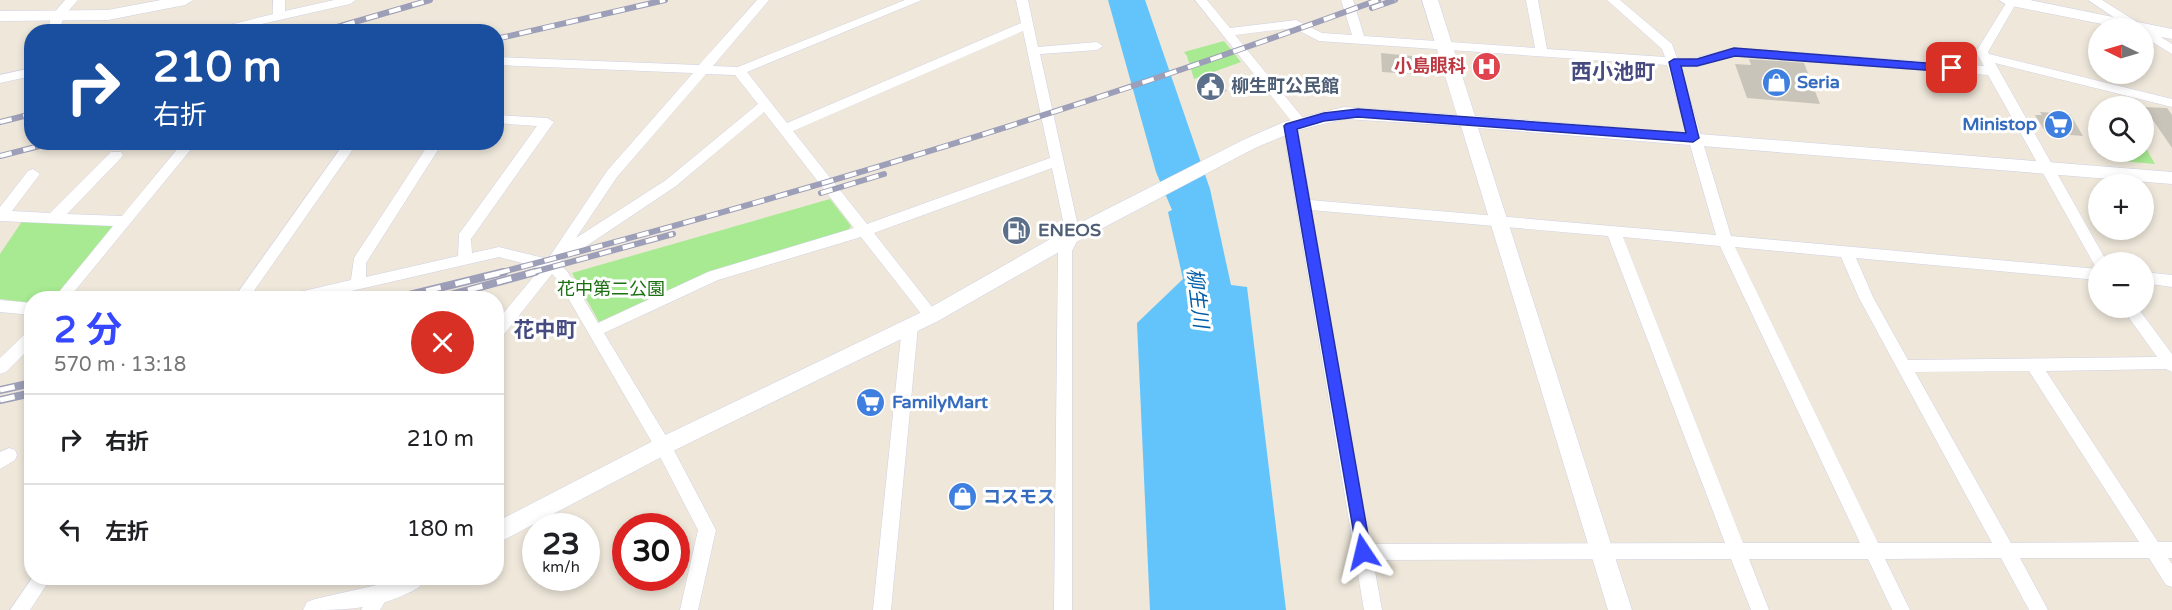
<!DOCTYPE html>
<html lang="ja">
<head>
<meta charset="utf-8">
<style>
	body { margin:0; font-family:"Varela Round","Noto Sans JP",sans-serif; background:#f6f6f6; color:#202124; height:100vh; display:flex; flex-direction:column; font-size:22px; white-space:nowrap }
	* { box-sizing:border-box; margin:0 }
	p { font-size:20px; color:#757577 }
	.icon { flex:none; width:33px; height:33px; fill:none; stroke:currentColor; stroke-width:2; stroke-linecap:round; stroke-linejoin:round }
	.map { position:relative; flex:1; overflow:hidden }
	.side { position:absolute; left:24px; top:291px; width:480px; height:294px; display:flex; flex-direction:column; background:#fff; border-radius:24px; box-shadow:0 3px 9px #0003 }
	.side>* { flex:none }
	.hud { position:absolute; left:24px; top:24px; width:480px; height:126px; border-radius:24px; box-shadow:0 3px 9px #0003; background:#1a4fa0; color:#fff; overflow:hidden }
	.needle { width:39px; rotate:275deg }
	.controls { position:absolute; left:2088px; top:18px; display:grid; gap:12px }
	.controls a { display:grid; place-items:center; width:66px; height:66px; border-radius:50%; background:#fff; box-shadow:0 3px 9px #0003; font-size:30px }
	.speed { position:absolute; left:522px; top:513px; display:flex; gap:12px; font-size:30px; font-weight:700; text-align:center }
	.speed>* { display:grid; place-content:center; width:78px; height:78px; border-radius:50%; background:#fff; box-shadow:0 3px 9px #0003; line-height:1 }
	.speed small { font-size:15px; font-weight:400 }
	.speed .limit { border:9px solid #d22; background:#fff; color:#111 }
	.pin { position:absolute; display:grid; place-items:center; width:51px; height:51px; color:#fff; margin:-26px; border-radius:12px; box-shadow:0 3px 9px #0006 }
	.me { position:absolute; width:66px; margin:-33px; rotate:350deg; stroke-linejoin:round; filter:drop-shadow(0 0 4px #0008) }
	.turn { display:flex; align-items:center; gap:21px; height:126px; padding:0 30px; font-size:27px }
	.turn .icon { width:78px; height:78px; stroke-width:2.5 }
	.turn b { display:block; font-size:42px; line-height:51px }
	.round { display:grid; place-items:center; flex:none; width:63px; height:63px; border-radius:32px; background:#f6f6f6 }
	.summary { display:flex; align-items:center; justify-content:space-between; height:102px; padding:0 30px }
	h1 { font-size:36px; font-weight:700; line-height:45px; color:#3648ff }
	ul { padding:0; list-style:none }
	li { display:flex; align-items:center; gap:18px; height:90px; padding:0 30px; border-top:2px solid #e0e0e0 }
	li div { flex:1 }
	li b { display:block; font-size:22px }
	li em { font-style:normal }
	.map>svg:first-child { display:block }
	.green { fill:#a7ea91 }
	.water { fill:#63c3fb }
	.building { fill:#c9c4ba }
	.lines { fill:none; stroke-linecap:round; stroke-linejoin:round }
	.minor-casing { stroke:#d0d1e5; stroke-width:1 }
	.tertiary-casing { stroke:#d0d1e5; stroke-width:1 }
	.minor { fill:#fff; fill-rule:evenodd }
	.tertiary { fill:#fff; fill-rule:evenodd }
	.rail-far1-casing { stroke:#9d9eb7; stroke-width:6 }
	.rail-casing { stroke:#9d9eb7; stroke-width:8 }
	.rail-far1 { stroke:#fff; stroke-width:4; stroke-dasharray:12; stroke-linecap:butt }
	.rail { stroke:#fff; stroke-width:5; stroke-dasharray:15; stroke-linecap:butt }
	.route { fill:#3648ff; stroke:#232fa6; stroke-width:1.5 }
	.labels { text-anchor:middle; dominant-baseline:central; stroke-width:6; stroke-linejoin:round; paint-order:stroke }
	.health-label { font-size:18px; font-weight:bold; fill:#be3a42; stroke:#fff; text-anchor:end }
	.shop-label { font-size:18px; font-weight:bold; fill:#366cbe; stroke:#fff; text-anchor:start }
	.service-label { font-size:18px; font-weight:bold; fill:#4e5e75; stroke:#fff; text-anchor:start }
	.park-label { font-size:18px; fill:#1c6f13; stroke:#fff }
	.water-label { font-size:20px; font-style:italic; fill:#005ea8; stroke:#fff }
	.quarter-label { font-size:21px; font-weight:bold; fill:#464a7f; stroke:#fff }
</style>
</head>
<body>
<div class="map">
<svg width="2172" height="610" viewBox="0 0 2172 610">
	<rect width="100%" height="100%" fill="#eee7da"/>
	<g class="green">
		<path d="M1224,41L1241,62L1194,79L1187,56L1184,52Z"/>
		<path d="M2144,145L2155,164L2120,161L2114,152H2144Z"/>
		<path d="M830,199L851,226L848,231L710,271L599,322L572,273Z"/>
		<path d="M23,220L111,225L114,230L54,298H32L31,303L0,299V254Z"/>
	</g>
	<path class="water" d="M1108,0H1145L1210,189L1231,285L1247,287L1286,610H1150L1137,323L1183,279L1168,212L1172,210L1156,172Z"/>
	<g class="building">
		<path d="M1381,53L1412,56V74L1382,72Z"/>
		<path d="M1749,59L1804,63L1820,104L1747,98L1735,64L1751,65Z"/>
		<path d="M1213,77L1227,91L1210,97L1197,84Z"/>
		<path d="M2144,107L2167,108L2172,115V148Z"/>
		<path d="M2040,112L2070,114L2083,136L2046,133L2035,115H2042Z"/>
	</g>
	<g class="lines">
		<defs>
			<g id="minor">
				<path d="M65,0H78L64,16L59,32H47L52,15Z"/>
				<path d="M273,0H285V11L334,0H356L350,4L227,32H202L273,14Z"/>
				<path d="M757,0H769L713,66L738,67L905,0H922L747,72L787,123L1021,23L1016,0H1028L1038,47L1097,42L1103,46L1097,50L1040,54L1080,235L1072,251V610H1054L1058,251L1066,235L1052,168L874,233L936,312L939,316L936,320H926L861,237L718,280L604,333L669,441L716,530L698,610H680L698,530L657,451L557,279L552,274L501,338L496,340V322L541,268L499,257L321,298H292L299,292L351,280L354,258L430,142H443L366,263V277L458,256L459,234L537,126L496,123V115L547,118L554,122L471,239L472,253L499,247L548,259L607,171L693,73L496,65V57L699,65ZM1023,31L1050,158L867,224L793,131ZM706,74L735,75L758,104L666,180L576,238L617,177ZM764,112L854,228L708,272L598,323L567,271L559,264L563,258L570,257L676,186Z"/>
				<path d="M1195,0H1207L1230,28L1296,20L1322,33L1352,35L1341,0H1353L1364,36L1535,48L1526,0H1538L1547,49L1665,57L1662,49L1607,0H1620L1672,44L1677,58L1691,59L1734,48L1984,66L1976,52L2008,0H2018L1988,52L1989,54L2172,99V107L1995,63L2107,262H2098V267L2095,266L1988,75L1734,56L1691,67L1680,66L1731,236L2098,269V280L1856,258L1873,297L1908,360L2157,357L2122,308H2138L2172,354V372L2166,369L2046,371L2158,542H2172V558H2168L2172,564V587L2166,585L2149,558H2020L2048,610H2029L2001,558L1885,559L1910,610H1892L1868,559H1749L1769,610H1751L1731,559L1373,560L1382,610H1364L1283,126L1285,123L1292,122ZM1294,28L1319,41L1667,65L1716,235L1310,200L1297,126H1305L1307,123L1235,35ZM1311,210L1608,236L1725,543L1370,544ZM1623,237L1720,246L1860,543H1743ZM1735,247L1841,257L1859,298L1992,543H1878ZM2029,371L2139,542L2011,543L1915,372Z"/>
				<path d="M2088,0H2102L2172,44V54L2144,37V28H2130Z"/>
				<path d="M32,68V76L0,83V75Z"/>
				<path d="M183,142H197L69,298H54L113,226L0,221V207L28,171L33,169L40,174L12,211L50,213L111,152H121L123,155L121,158L67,214L122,216Z"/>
				<path d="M345,142H358L249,298H234Z"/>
				<path d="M2144,272L2172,275V287L2144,283Z"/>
				<path d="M0,300L32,303V315L0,312Z"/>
				<path d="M910,320L915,322L918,326L891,610H873L902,326L905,322Z"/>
				<path d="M32,330V346L6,372L0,374V358L27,332Z"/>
				<path d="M9,448L15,450L17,455L15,460L0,469V452Z"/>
				<path d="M32,578H51L30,610H10Z"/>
				<path d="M380,578H399L380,610H361Z"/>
			</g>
			<g id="tertiary">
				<path d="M161,0H193L185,5L108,20L0,21V11L108,10Z"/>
				<path d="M1422,0H1438L1475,116L2172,172V184L1478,128L1632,610H1608L1461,126L1344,119L1295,131L1255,148L1080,240L938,321L671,452L496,544V522L655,440L924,311L1066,230L1243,140L1284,122L1344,107L1457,115Z"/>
				<path d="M1999,0H2030L2172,29V39L2144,34V28H2122L2007,5Z"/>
				<path d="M392,578H426C421,588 414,590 404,595C371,610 340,610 303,610L307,602L315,599L377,585Z"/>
			</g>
		</defs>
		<use href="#minor" class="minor-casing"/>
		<use href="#tertiary" class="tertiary-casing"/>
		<use href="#minor" class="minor"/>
		<use href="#tertiary" class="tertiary"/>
		<defs>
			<g id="rail-far1">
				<path d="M1372,8L1395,0"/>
				<path d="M320,32L430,0"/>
				<path d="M496,39L665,0"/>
				<path d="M0,122L32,114"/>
				<path d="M0,156L55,142"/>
				<path d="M821,193L884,174"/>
				<path d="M498,273C795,196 1090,106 1378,0"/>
				<path d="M530,273L673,234"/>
			</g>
			<g id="rail">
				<path d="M397,298L504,272"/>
				<path d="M439,298L535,272"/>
				<path d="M0,390L32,383"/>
				<path d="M0,400L32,393"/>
			</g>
		</defs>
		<use href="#rail-far1" class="rail-far1-casing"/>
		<use href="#rail" class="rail-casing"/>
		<use href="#rail-far1" class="rail-far1"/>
		<use href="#rail" class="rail"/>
	</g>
	<path class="route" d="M1734,48L1952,65L1958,68L1952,72L1735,56L1697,66H1681L1699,138L1693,142L1358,117L1324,121L1297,129L1371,552L1369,558L1363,560L1358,558L1284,126L1286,124L1324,113L1358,109L1686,133L1669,62L1674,59H1697Z"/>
	<defs>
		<symbol id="hospital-disc" viewBox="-11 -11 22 22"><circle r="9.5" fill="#e0444e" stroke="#fff"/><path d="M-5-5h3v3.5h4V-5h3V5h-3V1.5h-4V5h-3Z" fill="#fff"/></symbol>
		<symbol id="shop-disc" viewBox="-11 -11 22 22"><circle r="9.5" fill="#3f7fe0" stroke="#fff"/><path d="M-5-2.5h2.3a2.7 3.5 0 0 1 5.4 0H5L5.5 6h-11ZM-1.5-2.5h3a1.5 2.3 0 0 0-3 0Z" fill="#fff"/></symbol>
		<symbol id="civic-disc" viewBox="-11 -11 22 22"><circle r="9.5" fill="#5c6f8a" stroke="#fff"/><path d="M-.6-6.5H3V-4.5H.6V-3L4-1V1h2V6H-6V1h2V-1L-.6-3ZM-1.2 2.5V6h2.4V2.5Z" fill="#fff"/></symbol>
		<symbol id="supermarket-disc" viewBox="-11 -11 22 22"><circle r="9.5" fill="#3f7fe0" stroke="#fff"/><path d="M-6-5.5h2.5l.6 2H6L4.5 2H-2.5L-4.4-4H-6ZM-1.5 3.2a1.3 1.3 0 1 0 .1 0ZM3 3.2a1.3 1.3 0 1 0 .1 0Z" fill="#fff"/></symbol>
		<symbol id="fuel-disc" viewBox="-11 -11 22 22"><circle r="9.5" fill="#5c6f8a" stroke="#fff"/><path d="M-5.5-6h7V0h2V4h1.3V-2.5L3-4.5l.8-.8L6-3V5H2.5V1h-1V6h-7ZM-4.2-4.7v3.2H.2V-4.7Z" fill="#fff"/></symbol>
	</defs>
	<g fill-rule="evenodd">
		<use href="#hospital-disc" x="1470" y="50" width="33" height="33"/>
		<use href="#shop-disc" x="1760" y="66" width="33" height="33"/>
		<use href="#civic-disc" x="1194" y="70" width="33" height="33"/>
		<use href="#supermarket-disc" x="2042" y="108" width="33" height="33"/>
		<use href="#fuel-disc" x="1000" y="214" width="33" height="33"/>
		<use href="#supermarket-disc" x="854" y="386" width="33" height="33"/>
		<use href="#shop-disc" x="946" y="480" width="33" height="33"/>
	</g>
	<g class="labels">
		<g class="health-label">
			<text x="1466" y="66">小島眼科</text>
		</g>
		<g class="shop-label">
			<text x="1797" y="82">Seria</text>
			<text x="2037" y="124" text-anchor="end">Ministop</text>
			<text x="892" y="402">FamilyMart</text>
			<text x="983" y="497">コスモス</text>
		</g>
		<g class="service-label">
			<text x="1231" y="86">柳生町公民館</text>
			<text x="1038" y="230">ENEOS</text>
		</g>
		<g class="park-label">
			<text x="611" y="289">花中第二公園</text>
		</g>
		<g class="water-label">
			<text transform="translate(1197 298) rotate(83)">柳生川</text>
		</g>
		<g class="quarter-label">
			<text x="1613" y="72">西小池町</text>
			<text x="545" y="330">花中町</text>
		</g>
	</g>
</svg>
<div class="controls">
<a><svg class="needle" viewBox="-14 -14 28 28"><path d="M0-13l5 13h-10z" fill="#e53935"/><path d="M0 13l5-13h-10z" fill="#757577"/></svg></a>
<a><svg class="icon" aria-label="search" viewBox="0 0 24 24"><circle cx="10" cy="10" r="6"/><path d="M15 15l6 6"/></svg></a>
<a>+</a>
<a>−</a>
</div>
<div class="speed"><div>23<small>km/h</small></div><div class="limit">30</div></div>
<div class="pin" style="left:1952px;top:68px;background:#d93025"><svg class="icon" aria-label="arrive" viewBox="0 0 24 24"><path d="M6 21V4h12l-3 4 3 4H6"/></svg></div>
<svg class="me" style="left:1363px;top:552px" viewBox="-20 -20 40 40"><path d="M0-17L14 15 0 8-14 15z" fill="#3648ff" stroke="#fff" stroke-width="4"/></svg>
<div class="hud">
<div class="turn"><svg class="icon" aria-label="right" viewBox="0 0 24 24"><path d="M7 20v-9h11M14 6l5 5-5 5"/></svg><div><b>210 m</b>右折</div></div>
</div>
<section class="side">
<div class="summary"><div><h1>2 分</h1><p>570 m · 13:18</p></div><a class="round" style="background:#d93025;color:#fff"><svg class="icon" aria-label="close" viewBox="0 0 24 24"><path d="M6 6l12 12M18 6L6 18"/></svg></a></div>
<ul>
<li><svg class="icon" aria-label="right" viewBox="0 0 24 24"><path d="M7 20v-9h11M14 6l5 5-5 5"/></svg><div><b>右折</b></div><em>210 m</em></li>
<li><svg class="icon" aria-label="left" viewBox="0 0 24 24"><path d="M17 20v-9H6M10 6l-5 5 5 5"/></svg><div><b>左折</b></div><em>180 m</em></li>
</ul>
</section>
</div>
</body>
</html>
